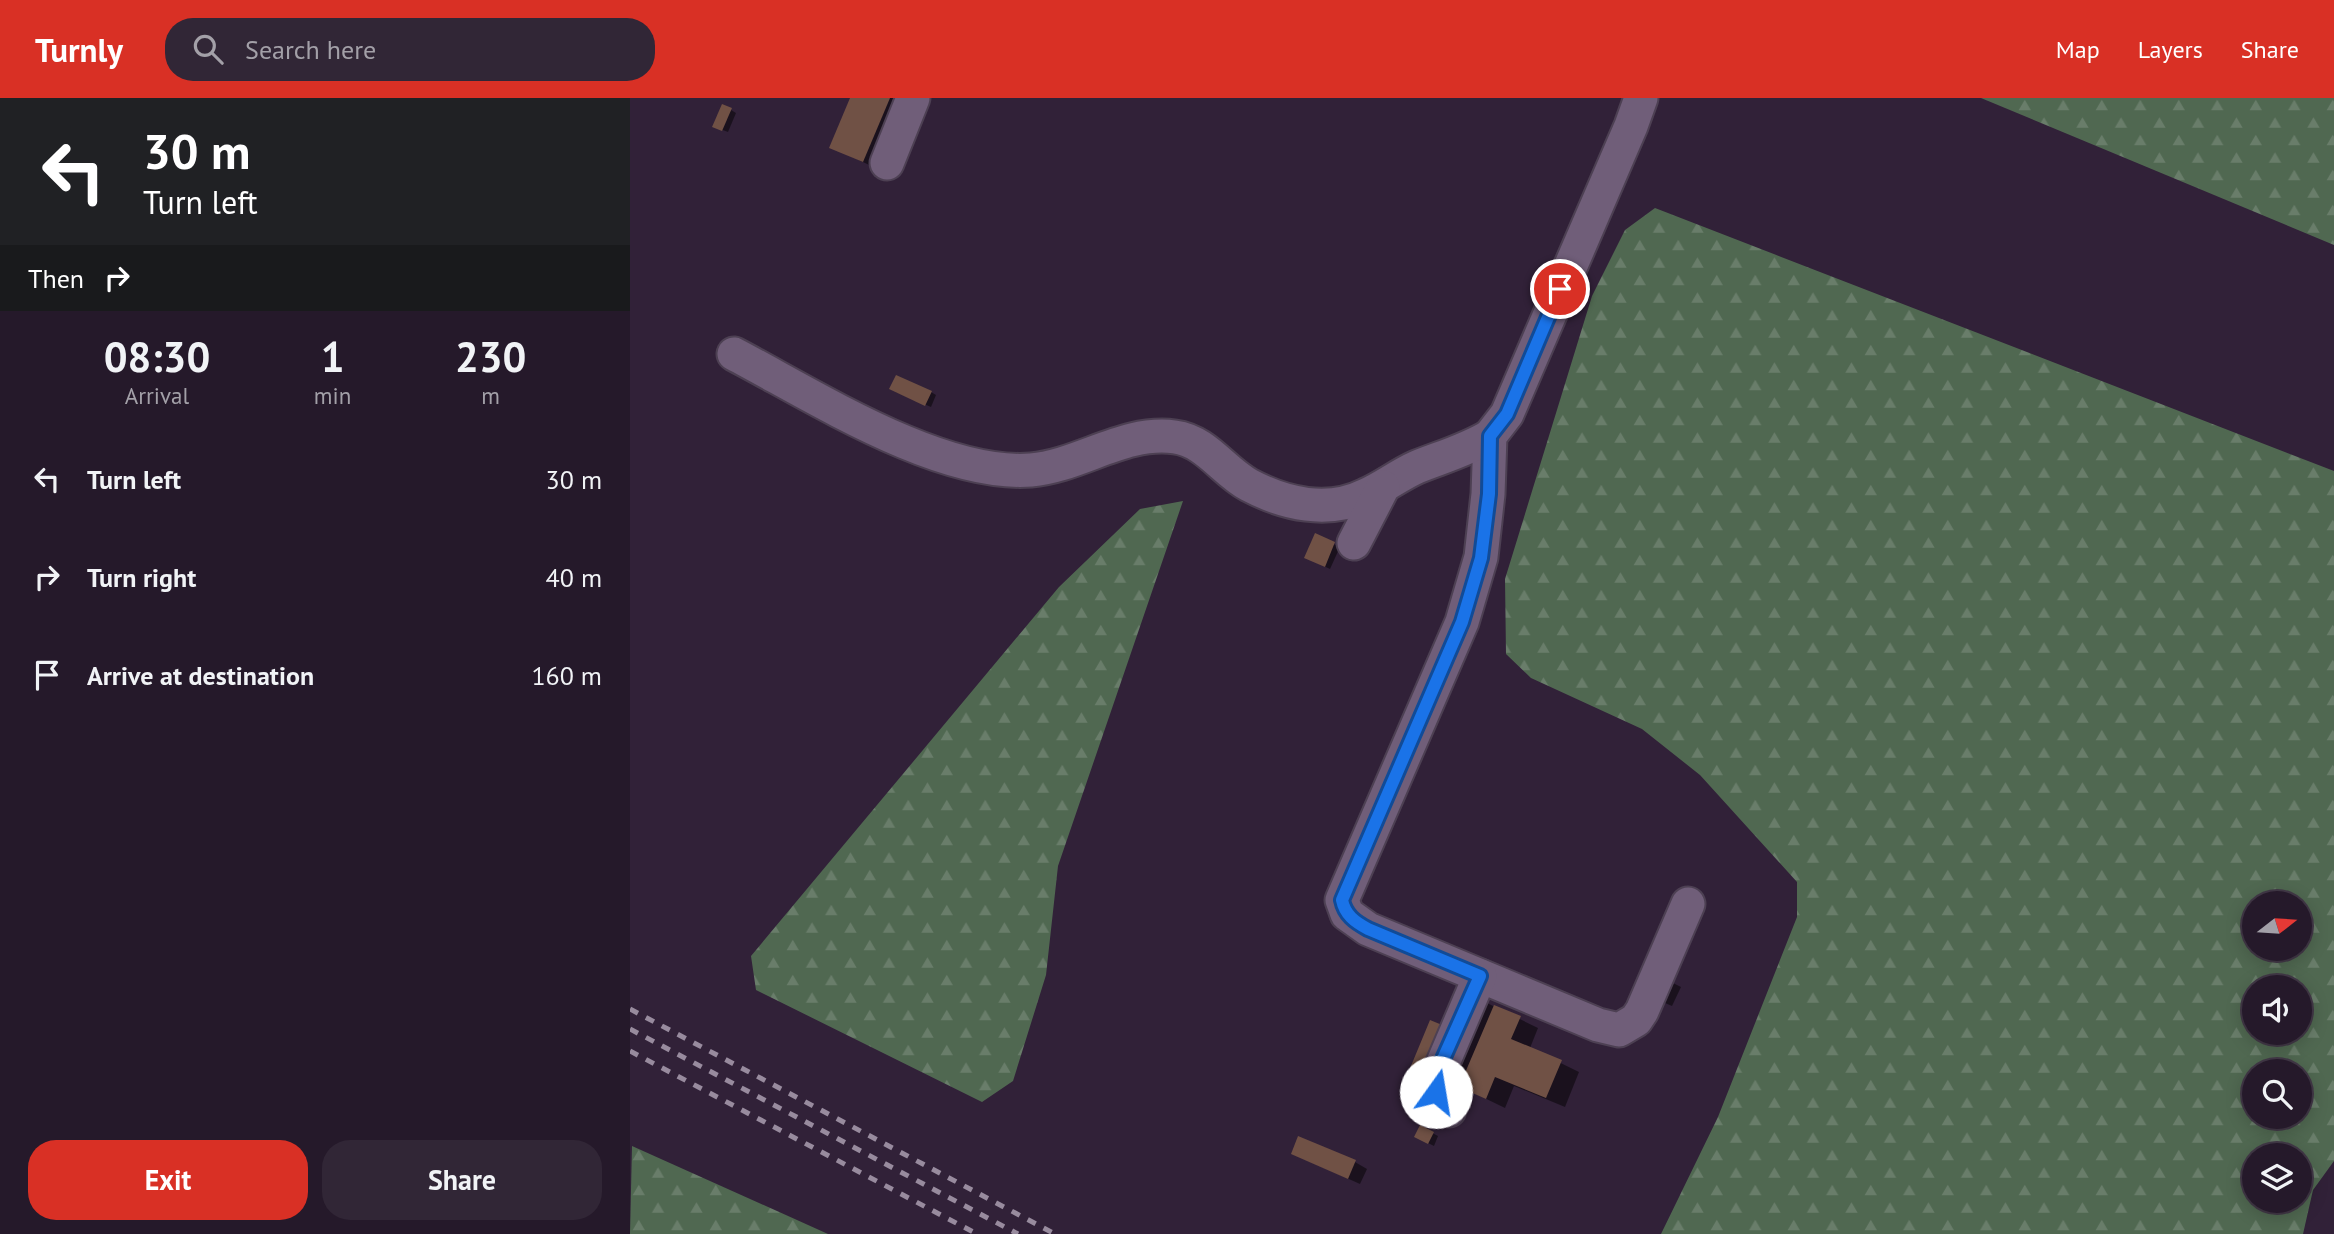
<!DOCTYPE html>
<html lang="en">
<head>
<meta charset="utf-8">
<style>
	body { margin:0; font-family:"PT Sans",sans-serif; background:#312636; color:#f1f3f6; height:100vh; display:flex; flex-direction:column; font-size:26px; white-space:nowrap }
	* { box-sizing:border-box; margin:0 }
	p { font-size:23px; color:#a3a0a8 }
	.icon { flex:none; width:38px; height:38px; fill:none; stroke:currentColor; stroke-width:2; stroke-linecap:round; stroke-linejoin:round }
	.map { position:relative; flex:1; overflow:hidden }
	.drawer { display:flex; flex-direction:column; background:#25192a; width:630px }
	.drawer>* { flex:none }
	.guide { background:#202124; color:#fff; overflow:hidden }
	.needle { width:46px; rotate:73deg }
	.tools { position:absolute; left:1612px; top:793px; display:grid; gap:14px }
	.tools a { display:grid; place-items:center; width:70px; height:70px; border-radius:50%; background:#25192a; box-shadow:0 4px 18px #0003,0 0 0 2px #423847; font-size:35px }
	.pin { position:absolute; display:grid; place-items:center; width:60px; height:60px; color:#fff; margin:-30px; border:4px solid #fff; border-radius:50%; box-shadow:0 2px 7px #0007 }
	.me { position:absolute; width:77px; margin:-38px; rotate:13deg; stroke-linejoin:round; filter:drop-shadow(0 0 5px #0008) }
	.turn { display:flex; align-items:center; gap:24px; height:147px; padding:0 28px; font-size:32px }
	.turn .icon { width:91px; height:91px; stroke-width:2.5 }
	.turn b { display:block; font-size:49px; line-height:60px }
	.then { display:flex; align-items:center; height:66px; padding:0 28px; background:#0003; gap:14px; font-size:26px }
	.eta { display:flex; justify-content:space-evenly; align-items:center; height:119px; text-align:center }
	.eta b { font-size:42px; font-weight:700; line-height:49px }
	.primary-button { display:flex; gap:14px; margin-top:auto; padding:14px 28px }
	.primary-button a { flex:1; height:80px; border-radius:28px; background:#d93025; color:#fff; font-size:28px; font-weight:700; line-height:80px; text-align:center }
	.primary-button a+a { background:#312636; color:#f1f3f6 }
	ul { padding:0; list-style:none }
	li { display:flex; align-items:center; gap:21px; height:98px; padding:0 28px }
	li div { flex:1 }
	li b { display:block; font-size:26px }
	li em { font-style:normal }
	header { display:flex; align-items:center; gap:42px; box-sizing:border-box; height:98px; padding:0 35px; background:#d93025; color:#fff }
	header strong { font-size:33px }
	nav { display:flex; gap:38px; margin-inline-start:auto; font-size:24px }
	.search { width:490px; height:63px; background:#312636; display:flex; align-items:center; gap:18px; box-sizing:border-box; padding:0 24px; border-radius:28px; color:#a3a0a8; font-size:26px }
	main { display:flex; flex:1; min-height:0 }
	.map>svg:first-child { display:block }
	.forest { fill:url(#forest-firs); fill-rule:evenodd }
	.shadow { fill:#0007 }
	.building { fill:#705145 }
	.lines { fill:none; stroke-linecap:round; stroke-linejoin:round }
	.minor-casing { stroke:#4d4053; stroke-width:37 }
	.minor { stroke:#705e79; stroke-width:33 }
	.rail { stroke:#988b9e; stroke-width:5; stroke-dasharray:9 9; stroke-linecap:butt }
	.route-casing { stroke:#114b97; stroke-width:18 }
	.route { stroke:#1a73e8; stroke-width:12 }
</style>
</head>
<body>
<header>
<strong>Turnly</strong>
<div class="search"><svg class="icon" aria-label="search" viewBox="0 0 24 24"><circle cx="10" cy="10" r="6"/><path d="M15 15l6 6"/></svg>Search here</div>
<nav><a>Map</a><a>Layers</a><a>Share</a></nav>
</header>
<main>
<section class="drawer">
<div class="guide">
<div class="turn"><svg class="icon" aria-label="left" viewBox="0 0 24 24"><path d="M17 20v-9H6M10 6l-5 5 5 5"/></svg><div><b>30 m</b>Turn left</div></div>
<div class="then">Then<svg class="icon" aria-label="right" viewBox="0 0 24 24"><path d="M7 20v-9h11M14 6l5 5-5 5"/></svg></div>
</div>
<div class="eta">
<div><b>08:30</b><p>Arrival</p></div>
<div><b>1</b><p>min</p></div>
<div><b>230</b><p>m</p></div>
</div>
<ul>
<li><svg class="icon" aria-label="left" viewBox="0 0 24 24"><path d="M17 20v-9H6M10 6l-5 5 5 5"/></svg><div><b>Turn left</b></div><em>30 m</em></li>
<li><svg class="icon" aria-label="right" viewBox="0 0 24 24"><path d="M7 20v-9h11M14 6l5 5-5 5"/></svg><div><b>Turn right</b></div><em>40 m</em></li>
<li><svg class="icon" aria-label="arrive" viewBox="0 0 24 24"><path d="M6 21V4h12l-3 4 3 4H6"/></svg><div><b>Arrive at destination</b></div><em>160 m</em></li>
</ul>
<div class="primary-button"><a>Exit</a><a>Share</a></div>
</section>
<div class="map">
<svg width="1704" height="1136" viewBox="0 0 1704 1136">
	<defs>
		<pattern id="forest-firs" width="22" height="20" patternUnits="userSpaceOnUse" patternTransform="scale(1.75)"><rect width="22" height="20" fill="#506851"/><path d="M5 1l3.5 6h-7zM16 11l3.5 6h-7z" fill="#697d6a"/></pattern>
	</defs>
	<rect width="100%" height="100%" fill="#312138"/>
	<g class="forest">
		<path d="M1351,0H1704V147Z"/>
		<path d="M1025,110L1704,373V1063L1683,1092L1673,1136H1031L1088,1019L1167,819V784L1070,677L1012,631L901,580L876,556L875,481L962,198L995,132ZM1670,805V850H1624V805ZM1670,889V934H1624V889ZM1624,973H1670V1018H1624ZM1624,1057H1670V1102H1624Z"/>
		<path d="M553,403L428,768L416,877L383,983L352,1004L126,892L121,858L429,489L510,411Z"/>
		<path d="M2,1048L198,1136H0Z"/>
	</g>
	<g class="shadow">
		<path d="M222,0H282L252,73L201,49Z"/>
		<path d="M101,12L106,15L98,34L90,31Z"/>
		<path d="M266,294H301L306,297L301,309Z"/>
		<path d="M686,438L710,449L700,471L681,462Z"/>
		<path d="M1037,882L1051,889L1042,908L1028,902Z"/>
		<path d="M857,905L908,930L900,950L949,974L935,1009L884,988L875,1010L842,994L836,1007L796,990L778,979L818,931Z"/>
		<path d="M791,1029L808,1038L804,1048L786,1039Z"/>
		<path d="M663,1056L725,1064L737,1071L730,1086Z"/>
	</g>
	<g class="building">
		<path d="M220,0H260L233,64L199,50Z"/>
		<path d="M92,6L102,10L92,33L82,29Z"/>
		<path d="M266,277L302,293L295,308L259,291Z"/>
		<path d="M685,435L705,444L695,469L674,460Z"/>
		<path d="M835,894L858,903L818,998L776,980L800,922L817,929Z"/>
		<path d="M864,907L891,918L881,941L932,962L916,1000L865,979L856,1001L829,989Z"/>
		<path d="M790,1027L804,1034L798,1046L784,1039Z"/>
		<path d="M668,1038L726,1062L718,1081L661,1056Z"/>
	</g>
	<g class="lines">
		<defs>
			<g id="minor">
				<path d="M1011,0L1001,28L877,316L860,338L858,396L851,459L832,524L712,802L717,816L738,831L968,927L989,932L1006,922L1012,913L1058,806"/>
				<path d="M257,65L283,0"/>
				<path d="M104,256C184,298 310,379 401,372C450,368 494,332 545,339C576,343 593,373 619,387C655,406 698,416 736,397C754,389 769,377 787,369C812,359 837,352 860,338"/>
				<path d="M724,445L753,389"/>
				<path d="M819,1012C808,1002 804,994 807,979L850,878"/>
			</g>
		</defs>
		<use href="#minor" class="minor-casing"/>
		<use href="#minor" class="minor"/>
		<g class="rail">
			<path d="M0,911L425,1136"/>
			<path d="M0,931L388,1136"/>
			<path d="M0,953L347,1136"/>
		</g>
	</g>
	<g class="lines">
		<defs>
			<path id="route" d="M806,994L809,970L850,878L738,831C725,824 715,817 712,802L832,524L851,460L859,396L860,338L877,316L930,191"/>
		</defs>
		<use href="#route" class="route-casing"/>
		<use href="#route" class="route"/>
	</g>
</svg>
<div class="tools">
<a><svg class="needle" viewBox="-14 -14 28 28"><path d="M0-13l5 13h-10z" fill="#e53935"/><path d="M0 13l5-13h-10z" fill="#a3a0a8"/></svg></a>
<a><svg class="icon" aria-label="sound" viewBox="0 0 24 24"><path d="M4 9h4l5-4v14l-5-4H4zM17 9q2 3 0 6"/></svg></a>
<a><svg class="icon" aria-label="search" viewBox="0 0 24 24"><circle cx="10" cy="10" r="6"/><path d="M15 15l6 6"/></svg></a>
<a><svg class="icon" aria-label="layers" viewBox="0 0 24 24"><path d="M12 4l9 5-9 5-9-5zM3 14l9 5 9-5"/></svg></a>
</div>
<div class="pin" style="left:930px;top:191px;background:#d93025"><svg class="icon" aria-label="arrive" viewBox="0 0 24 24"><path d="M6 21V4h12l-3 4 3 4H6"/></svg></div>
<svg class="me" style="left:806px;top:994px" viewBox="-20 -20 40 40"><circle r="19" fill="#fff"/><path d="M0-13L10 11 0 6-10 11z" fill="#1a73e8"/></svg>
</div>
</main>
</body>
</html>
